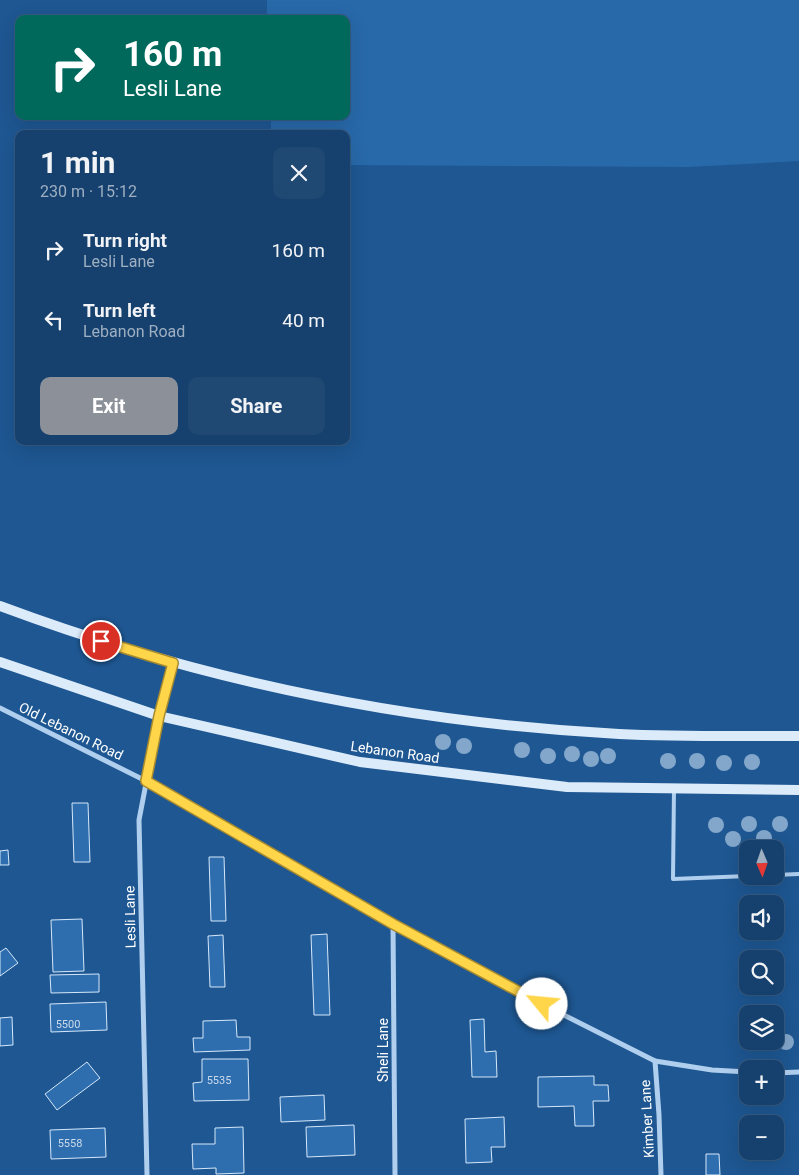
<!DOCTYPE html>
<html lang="en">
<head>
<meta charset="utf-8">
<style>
	body { margin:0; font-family:Roboto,sans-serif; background:#1f4873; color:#f1f3f6; height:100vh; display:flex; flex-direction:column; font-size:19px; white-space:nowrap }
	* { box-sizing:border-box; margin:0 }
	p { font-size:16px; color:#9eafc2 }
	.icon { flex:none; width:28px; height:28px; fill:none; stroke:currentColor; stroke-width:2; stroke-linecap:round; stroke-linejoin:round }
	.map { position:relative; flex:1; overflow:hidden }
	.panel { position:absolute; left:15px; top:130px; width:335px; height:315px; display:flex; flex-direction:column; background:#16416e; border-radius:10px; box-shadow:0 5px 20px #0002,0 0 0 1px #355a81 }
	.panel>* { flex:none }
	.guide { position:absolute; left:15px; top:15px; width:335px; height:105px; border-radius:10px; box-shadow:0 5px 20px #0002,0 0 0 1px #355a81; background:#00695c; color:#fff; overflow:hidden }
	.needle { width:32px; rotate:178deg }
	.tools { position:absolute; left:739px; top:840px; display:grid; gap:10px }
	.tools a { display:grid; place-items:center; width:45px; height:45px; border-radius:10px; background:#16416e; box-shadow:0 5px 20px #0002,0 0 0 1px #355a81; font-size:25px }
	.pin { position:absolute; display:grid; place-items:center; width:42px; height:42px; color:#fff; margin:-21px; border:2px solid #fff; border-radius:50%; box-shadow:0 1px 5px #0007 }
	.me { position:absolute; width:55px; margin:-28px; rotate:298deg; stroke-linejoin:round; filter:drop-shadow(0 0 4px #0008) }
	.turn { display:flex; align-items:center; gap:18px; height:105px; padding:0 25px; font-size:22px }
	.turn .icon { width:65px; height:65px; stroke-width:2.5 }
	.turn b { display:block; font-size:35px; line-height:42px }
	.round { display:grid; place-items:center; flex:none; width:52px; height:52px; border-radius:10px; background:#1f4873 }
	.overview { display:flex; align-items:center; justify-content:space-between; height:85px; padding:0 25px }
	h1 { font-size:30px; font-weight:700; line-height:38px }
	.button { display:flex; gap:10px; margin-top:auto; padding:10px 25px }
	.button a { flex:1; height:58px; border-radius:10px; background:#8c9099; color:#fff; font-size:20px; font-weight:700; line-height:58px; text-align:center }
	.button a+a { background:#1f4873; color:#f1f3f6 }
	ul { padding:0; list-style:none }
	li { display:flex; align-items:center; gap:15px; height:70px; padding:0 25px }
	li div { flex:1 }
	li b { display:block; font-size:19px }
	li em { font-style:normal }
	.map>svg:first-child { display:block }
	.green { fill:#2869aa }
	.building { fill:#2e6eaf; stroke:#d5e8fa }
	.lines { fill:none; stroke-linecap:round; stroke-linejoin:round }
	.lane { stroke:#b0cfee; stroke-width:4 }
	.street { stroke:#b0cfee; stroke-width:5 }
	.secondary { stroke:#dcebfa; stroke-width:10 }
	.tree { fill:#83a7cb }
	.route-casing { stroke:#a68a30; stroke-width:12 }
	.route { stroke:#ffd54a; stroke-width:9 }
	.labels { text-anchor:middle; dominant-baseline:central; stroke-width:5; stroke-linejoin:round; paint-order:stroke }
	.number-label { font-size:11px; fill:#cbdbeb }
	.street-label { font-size:14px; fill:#fff; stroke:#1e5792 }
</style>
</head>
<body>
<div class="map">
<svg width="799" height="1175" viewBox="0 0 799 1175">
	<rect width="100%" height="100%" fill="#1e5792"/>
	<path class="green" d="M267,0H799V161L689,167L346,165V134H271V116H346V19H267Z"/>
	<g class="building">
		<path d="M72,803H88L90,862H74Z"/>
		<path d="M8,850L9,865H0V851Z"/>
		<path d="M209,857H224L226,921H211Z"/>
		<path d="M82,919L84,971L53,972L51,920Z"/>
		<path d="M327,934L330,1015H314L311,935Z"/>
		<path d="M223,935L225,987H210L208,936Z"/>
		<path d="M6,948L18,963L0,976V952Z"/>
		<path d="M99,974V992L51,993L50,975Z"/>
		<path d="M106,1002L107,1030L51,1032L50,1004Z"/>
		<path d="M12,1017L13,1045L0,1046V1018Z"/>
		<path d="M484,1019L485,1052L496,1051L497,1077H472L470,1020Z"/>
		<path d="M236,1020L237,1037H250V1050L194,1052L193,1038H203V1021Z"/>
		<path d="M202,1059H248L249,1100L194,1101L193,1083L202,1082Z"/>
		<path d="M87,1062L100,1078L57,1110L45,1094Z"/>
		<path d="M594,1076V1085H608L609,1101H593L594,1126H575L574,1106L538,1107V1077Z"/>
		<path d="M324,1095L325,1120L281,1122L280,1097Z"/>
		<path d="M504,1117L505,1147H491L492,1162L466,1163L465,1119Z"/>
		<path d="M354,1125L355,1155L307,1157L306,1127Z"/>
		<path d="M243,1127L244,1173L216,1174V1168L193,1169L192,1144H215V1128Z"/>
		<path d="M105,1128L106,1157L51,1159L50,1130Z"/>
		<path d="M706,1154H719L720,1175H706Z"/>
	</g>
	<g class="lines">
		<g class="lane">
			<path d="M674,788L673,879L748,876"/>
			<path d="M775,875L799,874"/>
		</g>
		<g class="street">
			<path d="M0,708L146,781L393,924L542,1004L655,1061L712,1070L748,1072"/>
			<path d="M393,924L395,1175"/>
			<path d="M655,1061L659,1115L661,1175"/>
			<path d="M775,1073L799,1072"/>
			<path d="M147,1175L139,820L159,716L173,663"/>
		</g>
		<g class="secondary">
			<path d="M0,606C198,680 408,723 619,734C679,737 739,736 799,736"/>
			<path d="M0,662L159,716L360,762L567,787L799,790"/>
		</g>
	</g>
	<g class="tree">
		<circle cx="443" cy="742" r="8"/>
		<circle cx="464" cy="746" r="8"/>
		<circle cx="522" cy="750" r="8"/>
		<circle cx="572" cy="754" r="8"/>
		<circle cx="548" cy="756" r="8"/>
		<circle cx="608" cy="756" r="8"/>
		<circle cx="591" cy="759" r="8"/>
		<circle cx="668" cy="761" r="8"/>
		<circle cx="697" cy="761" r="8"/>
		<circle cx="752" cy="762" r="8"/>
		<circle cx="724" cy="763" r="8"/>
		<circle cx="749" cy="824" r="8"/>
		<circle cx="780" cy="824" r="8"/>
		<circle cx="716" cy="825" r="8"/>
		<circle cx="764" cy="838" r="8"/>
		<circle cx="733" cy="839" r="8"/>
		<circle cx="786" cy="1042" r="8"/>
	</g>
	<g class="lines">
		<defs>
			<path id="route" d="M101,641L173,663L159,716L146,781L393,924L542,1004"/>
		</defs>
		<use href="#route" class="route-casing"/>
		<use href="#route" class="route"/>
	</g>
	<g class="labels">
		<g class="number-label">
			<text x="68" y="1024">5500</text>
			<text x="219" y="1080">5535</text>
			<text x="70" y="1143">5558</text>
		</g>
		<g class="street-label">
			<text transform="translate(71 731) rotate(26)">Old Lebanon Road</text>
			<text transform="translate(395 752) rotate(8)">Lebanon Road</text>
			<text transform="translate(130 917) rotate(-91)">Lesli Lane</text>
			<text transform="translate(383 1050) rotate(-90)">Sheli Lane</text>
			<text transform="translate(647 1119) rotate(-93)">Kimber Lane</text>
		</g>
	</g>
</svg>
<div class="tools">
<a><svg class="needle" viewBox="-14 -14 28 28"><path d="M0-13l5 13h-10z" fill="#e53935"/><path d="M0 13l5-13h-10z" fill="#9eafc2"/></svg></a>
<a><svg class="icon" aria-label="sound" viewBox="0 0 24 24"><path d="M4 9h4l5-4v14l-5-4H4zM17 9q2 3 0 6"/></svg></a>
<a><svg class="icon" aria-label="search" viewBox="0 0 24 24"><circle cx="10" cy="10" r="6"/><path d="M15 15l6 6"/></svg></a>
<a><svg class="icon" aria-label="layers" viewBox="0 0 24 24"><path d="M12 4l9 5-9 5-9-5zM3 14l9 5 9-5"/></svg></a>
<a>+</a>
<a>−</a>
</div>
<div class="pin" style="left:101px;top:641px;background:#d93025"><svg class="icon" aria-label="arrive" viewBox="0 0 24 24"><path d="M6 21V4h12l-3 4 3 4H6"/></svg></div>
<svg class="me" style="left:542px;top:1004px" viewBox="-20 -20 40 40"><circle r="19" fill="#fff"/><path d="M0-13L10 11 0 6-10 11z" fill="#ffd54a"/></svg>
<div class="guide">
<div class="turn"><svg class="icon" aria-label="right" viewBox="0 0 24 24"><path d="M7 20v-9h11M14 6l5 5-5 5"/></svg><div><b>160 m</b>Lesli Lane</div></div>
</div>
<section class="panel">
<div class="overview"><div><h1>1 min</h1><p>230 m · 15:12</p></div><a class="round"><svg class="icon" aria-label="close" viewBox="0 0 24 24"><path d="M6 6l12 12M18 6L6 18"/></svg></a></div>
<ul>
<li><svg class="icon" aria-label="right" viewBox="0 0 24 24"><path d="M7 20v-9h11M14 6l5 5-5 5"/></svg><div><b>Turn right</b><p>Lesli Lane</p></div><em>160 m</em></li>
<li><svg class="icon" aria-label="left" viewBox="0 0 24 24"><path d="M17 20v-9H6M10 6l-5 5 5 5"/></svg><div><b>Turn left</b><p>Lebanon Road</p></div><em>40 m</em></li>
</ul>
<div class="button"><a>Exit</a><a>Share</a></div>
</section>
</div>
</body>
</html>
